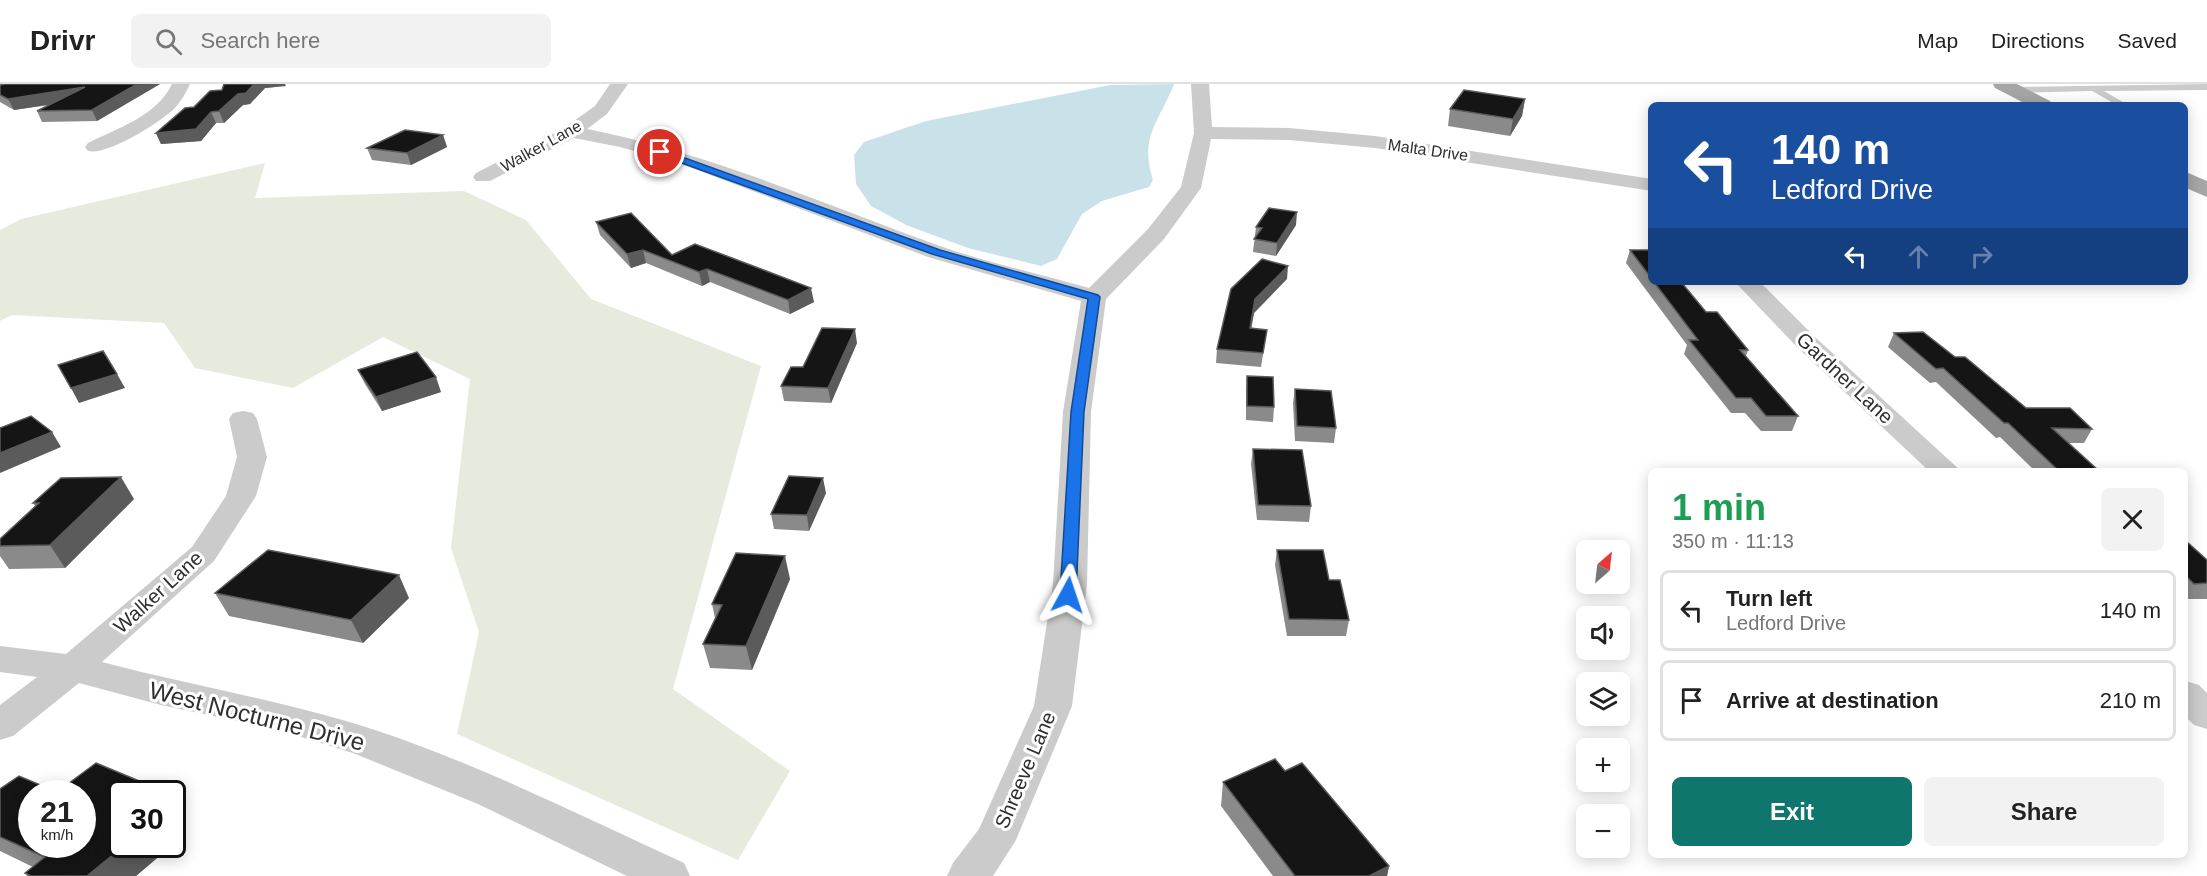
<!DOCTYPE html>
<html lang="en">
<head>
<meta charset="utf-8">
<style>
	body { margin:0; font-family:Arial,sans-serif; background:#f2f2f2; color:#222; height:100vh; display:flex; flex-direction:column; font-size:22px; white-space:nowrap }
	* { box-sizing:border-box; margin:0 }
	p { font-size:20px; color:#767676 }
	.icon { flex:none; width:33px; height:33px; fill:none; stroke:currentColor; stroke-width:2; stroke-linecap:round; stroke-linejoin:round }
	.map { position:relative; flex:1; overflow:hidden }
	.panel { position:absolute; left:1648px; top:384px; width:540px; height:390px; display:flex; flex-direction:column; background:#fff; border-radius:9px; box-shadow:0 3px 15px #0003 }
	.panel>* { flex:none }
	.banner { position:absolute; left:1648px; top:18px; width:540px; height:183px; border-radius:9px; box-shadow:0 3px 15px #0003; background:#1a4fa0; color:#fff; overflow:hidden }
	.needle { width:39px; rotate:28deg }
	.fabs { position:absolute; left:1576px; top:456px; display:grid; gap:12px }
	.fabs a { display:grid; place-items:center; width:54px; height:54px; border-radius:9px; background:#fff; box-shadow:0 3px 15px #0003; font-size:30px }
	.speed { position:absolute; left:18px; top:696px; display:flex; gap:12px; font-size:30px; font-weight:700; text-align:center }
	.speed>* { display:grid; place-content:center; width:78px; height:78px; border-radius:50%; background:#fff; box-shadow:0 3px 15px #0003; line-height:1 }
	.speed small { font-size:15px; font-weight:400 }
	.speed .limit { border:3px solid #111; border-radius:9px; background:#fff; color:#111 }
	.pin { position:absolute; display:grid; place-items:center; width:51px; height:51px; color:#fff; margin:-26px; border:3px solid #fff; border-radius:50%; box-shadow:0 2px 6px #0007 }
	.me { position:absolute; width:66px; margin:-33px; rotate:5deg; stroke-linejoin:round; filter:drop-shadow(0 0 4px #0008) }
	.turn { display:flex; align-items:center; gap:21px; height:126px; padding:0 24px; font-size:27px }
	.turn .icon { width:78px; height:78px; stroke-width:2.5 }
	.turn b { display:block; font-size:42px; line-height:51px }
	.lanes { display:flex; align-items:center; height:57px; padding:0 24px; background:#0003; justify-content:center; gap:30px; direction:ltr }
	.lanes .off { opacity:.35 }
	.round { display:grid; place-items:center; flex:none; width:63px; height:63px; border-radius:9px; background:#f2f2f2 }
	.summary { display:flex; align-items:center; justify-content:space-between; height:102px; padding:0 24px }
	h1 { font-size:36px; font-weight:700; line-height:45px; color:#1e9e55 }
	.action { display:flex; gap:12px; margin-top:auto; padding:12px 24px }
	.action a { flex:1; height:69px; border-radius:9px; background:#0f766e; color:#fff; font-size:24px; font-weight:700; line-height:69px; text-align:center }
	.action a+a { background:#f2f2f2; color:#222 }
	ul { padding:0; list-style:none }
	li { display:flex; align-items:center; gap:18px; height:81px; margin:0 12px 9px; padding:0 12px; border:3px solid #e0e0e0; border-radius:9px }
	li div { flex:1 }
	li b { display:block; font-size:22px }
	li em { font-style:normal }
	header { display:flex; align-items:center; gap:36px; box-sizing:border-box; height:84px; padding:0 30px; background:#fff; border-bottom:2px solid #e0e0e0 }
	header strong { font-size:28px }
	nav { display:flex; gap:33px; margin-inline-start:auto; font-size:21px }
	.search { width:420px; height:54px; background:#f2f2f2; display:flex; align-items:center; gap:15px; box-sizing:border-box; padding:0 21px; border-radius:9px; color:#767676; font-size:22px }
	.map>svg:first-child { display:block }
	.green { fill:#e6ebdd }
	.water { fill:#c9e2ea }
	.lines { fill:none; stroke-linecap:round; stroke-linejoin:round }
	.lane { fill:#cbcbcb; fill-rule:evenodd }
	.street { fill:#cbcbcb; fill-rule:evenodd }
	.primary { fill:#a6a6a6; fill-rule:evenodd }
	.wall { fill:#8a8a8a }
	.shaded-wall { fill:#5b5b5b }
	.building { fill:#151515; stroke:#5b5b5b; stroke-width:1.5; fill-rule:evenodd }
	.route { fill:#1a73e8; stroke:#114b97; stroke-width:1.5 }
	.labels { text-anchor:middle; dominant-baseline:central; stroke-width:6; stroke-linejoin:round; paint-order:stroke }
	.far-street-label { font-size:16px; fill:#2e2e2e; stroke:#fff }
	.street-label { font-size:20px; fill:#2e2e2e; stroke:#fff }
	.near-street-label { font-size:24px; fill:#2e2e2e; stroke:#fff }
</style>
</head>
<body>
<header>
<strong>Drivr</strong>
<div class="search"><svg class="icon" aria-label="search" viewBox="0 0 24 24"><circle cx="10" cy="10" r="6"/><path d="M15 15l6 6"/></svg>Search here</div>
<nav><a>Map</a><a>Directions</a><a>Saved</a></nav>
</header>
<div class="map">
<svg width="2207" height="792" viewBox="0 0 2207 792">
	<rect width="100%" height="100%" fill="#fff"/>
	<path class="green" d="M265,79L255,114L464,107L526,136L591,215L761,282L673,605L790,687L738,776L457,650L479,548L451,464L470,295L383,253L293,304L195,284L164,239L12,231L0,237V146L21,135Z"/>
	<path class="water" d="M1174,0C1159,39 1139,52 1153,96L1149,103L1102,117L1082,130L1057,175L1041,182L968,164L906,141L871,122L856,100L854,71L864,58L926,37L1110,1Z"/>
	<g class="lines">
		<path class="lane" d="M2207,0V6L2104,7L2128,21H2117L2092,7L2014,9L2010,6L2014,3Z"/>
		<g class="street">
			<path d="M172,0H190C186,9 181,17 175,24C161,38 107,72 88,67L85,63L88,59C118,44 157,32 172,0Z"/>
			<path d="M610,0H628L607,30L587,45C709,69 824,120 940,162C989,179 1040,190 1089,204L1148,145L1181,103L1194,49L1191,0H1209L1212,43L1289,44L1375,52L1652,95V107L1375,64L1289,56L1211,55L1201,104L1164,155L1106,215L1091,328L1087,500L1072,622L1016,756L993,792H947L953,779L979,745L1034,622L1053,500L1063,328L1081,217L928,173L684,81L620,63L574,54L490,97H476L473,93L476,89L564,44L595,22Z"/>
			<path d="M1735,198H1760L1816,254L1961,387H1929L1798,264Z"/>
			<path d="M243,327L253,329L257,335L267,373L256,412L214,477L102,578C193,602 286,617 375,646C481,681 583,733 684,779L690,792H627L478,720L353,669L275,645L161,621L79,599L13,652L0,656V621L37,593L0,588V562L66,570L192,463L226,412L237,373L229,335L233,329Z"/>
			<path d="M2186,597L2199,601L2207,609V645L2194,641L2186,633Z"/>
		</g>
		<g class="primary">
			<path d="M1993,0H2017L2050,17L2053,21H2028L1995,4Z"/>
			<path d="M2186,88L2207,97V113L2186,104Z"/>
		</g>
	</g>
	<g class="wall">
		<path d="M160,0L97,37L42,38L37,27L49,21L14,26L0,18V1Z"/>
		<path d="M286,2L265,4L250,20L243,21L224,39H216L201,57L161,60L156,49L194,23L210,7Z"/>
		<path d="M1525,15L1522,32L1510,52L1448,42L1450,25Z"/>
		<path d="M443,51L447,63L411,81L372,76L367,64Z"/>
		<path d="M596,138L672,171L814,218L790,230L710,198L702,202L646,179L631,184L600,151Z"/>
		<path d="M1296,141L1276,172L1253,168L1256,143Z"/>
		<path d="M1630,166H1652V198H1681L1706,228L1748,266L1746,272L1798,332L1792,347H1761L1745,329H1731L1684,270L1687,261L1626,179Z"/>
		<path d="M1287,195L1254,229L1251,244L1267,246L1261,283L1216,279L1217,265Z"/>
		<path d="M1894,249L1955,273L2026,324L2092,345L2084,359H2068L2099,387H2035L2000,353L1996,354L1936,298L1930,299L1888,263Z"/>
		<path d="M857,259L831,319L784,317L781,302L803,283Z"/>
		<path d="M358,286L441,308L382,327L365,300Z"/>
		<path d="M1247,292L1274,323L1273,338L1246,336V306Z"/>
		<path d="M1295,305L1336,344L1334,359L1295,357L1293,319Z"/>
		<path d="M1253,365L1311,422L1309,438L1257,436L1251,380Z"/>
		<path d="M826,409L809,447L774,445L771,430Z"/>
		<path d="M134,415L65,484L9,485L0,472V455L35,422L33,419Z"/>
		<path d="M2186,457L2207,476V515H2186Z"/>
		<path d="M1277,466L1329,496L1349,536L1346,552H1287L1275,481Z"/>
		<path d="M790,495L752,586L710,584L703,560L715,534L712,520Z"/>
		<path d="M215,509L409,514L363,559L229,532Z"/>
		<path d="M1223,698L1389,782L1387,792H1273L1221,722Z"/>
		<path d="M0,705L57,708L161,706L164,710H122L177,757L136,792H27L25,789L33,783L0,767Z"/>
	</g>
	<g class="shaded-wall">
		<path d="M137,0H160L97,37L92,26Z"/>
		<path d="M254,0H285L286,2L265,4L250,20L243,21L224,39L219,27L238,10Z"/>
		<path d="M85,3L91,14L14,26L8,15Z"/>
		<path d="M1525,15L1522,32L1510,52L1513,35Z"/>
		<path d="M211,28L216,39L201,57L161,60L156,49Z"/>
		<path d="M443,51L447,63L411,81L407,69Z"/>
		<path d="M1297,128L1296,141L1276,172L1277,159Z"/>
		<path d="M643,166L646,179L631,184L627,170Z"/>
		<path d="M1288,182L1287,195L1254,229L1249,258L1250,244L1255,215Z"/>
		<path d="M707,185L710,198L702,202L699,188Z"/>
		<path d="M811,204L814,218L790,230L788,216Z"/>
		<path d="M855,245L857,259L831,319L828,304Z"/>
		<path d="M117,290L125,304L79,319L71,304Z"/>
		<path d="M436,293L441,308L382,327L376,313Z"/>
		<path d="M52,348L61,363L0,389V369Z"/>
		<path d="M121,393L134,415L65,484L50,461Z"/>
		<path d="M823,394L826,409L809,447L807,431Z"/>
		<path d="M785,472L790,495L752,586L746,562Z"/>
		<path d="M399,491L409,514L363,559L351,536Z"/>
		<path d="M172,722L179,730L172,735Z"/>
		<path d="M172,750L177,757L136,792H87L126,760H172Z"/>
		<path d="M1389,782L1387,792H1369Z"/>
	</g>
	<g class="building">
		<path d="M5,0H137L92,26L37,27L85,3L8,15L0,11V1Z"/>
		<path d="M224,0H254L246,9L238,10L219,27L211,28L196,45L156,49L185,24L194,23L210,7L222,6Z"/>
		<path d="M1464,6L1525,15L1513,35L1450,25Z"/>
		<path d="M405,46L443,51L407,69L367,64Z"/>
		<path d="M1269,124L1297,128L1277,159L1254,155L1262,144L1256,143Z"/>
		<path d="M631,129L672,171L695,160L811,204L788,216L707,185L699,188L643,166L627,170L596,138Z"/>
		<path d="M1630,166H1652V195Z"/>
		<path d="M1262,175L1288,182L1255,215L1250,244L1267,246L1263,269L1217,265L1231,205Z"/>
		<path d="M1654,198H1681L1706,228H1717L1748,266H1740L1798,332H1766L1751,314H1736L1689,256H1698Z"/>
		<path d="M822,244L855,245L828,304L781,302L791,283H803Z"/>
		<path d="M1923,248L1955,273H1965L2026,324H2070L2092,345L2052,344L2099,387H2059L2008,339H2004L1943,284L1936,285L1894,249Z"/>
		<path d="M103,267L117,290L71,304L58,281Z"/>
		<path d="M417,268L436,293L376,313L358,286Z"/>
		<path d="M1247,292L1273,293L1274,323L1247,322Z"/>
		<path d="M1295,305L1331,307L1336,344L1297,342Z"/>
		<path d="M31,332L52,348L0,369V344Z"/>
		<path d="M1253,365L1302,366L1311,422L1258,421Z"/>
		<path d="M789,392L823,394L807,431L771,430Z"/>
		<path d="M121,393L50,461L0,462V455L39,419H33L61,394Z"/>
		<path d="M2186,457L2207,476V499L2194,500L2186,492Z"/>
		<path d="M268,466L399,491L351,536L215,509Z"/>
		<path d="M1277,466H1323L1329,496H1340L1349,536L1289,535Z"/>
		<path d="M736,469L785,472L746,562L703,560L722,521L712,520Z"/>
		<path d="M1275,675L1285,687L1302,679L1389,782L1369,792H1295L1223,698Z"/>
		<path d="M96,679L161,706L158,710H122V760H126L87,792H31L25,789L45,773L0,753V705L19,692L57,708ZM32,710H82V760H32Z"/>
	</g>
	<path class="route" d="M660,65L940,166L1098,211L1100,213L1084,328L1076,511L1073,515H1062L1060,511L1071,328L1088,215L932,170L657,70L655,68Z"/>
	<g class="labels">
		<g class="far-street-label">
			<text transform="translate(541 62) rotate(-29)">Walker Lane</text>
			<text transform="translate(1428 66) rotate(8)">Malta Drive</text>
		</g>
		<g class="street-label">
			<text transform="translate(1845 294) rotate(43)">Gardner Lane</text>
			<text transform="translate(158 508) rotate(-42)">Walker Lane</text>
			<text transform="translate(1025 686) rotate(-67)">Shreeve Lane</text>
		</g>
		<g class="near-street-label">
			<text transform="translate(257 632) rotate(14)">West Nocturne Drive</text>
		</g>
	</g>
</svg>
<div class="fabs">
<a><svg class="needle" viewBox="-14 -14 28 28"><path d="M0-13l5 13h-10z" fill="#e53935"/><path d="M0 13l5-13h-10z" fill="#767676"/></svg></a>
<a><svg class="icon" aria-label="sound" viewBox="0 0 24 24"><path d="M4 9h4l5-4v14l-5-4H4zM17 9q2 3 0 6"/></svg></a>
<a><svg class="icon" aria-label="layers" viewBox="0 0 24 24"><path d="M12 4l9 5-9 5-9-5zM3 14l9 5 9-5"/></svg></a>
<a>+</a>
<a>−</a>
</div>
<div class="speed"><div>21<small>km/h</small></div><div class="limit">30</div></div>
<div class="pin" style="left:660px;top:68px;background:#d93025"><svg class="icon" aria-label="arrive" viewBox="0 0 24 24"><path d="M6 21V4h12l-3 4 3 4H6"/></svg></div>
<svg class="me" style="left:1068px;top:511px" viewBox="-20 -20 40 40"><path d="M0-17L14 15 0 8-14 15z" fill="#1a73e8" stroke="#fff" stroke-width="4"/></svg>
<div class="banner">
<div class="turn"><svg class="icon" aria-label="left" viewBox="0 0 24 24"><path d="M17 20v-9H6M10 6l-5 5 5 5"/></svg><div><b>140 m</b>Ledford Drive</div></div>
<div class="lanes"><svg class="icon" aria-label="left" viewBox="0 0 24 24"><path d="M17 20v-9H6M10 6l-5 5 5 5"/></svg><svg class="icon off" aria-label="ahead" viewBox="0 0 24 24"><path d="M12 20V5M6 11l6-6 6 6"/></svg><svg class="icon off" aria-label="right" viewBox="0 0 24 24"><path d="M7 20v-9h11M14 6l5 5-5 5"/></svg></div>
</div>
<section class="panel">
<div class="summary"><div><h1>1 min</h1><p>350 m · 11:13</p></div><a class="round"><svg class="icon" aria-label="close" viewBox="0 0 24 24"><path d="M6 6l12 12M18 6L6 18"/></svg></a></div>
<ul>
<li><svg class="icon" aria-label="left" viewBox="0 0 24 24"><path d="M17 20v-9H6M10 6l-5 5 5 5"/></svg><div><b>Turn left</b><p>Ledford Drive</p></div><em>140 m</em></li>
<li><svg class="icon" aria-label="arrive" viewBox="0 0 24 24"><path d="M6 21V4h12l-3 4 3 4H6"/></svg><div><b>Arrive at destination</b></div><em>210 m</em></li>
</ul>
<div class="action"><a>Exit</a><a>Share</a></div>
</section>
</div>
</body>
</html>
